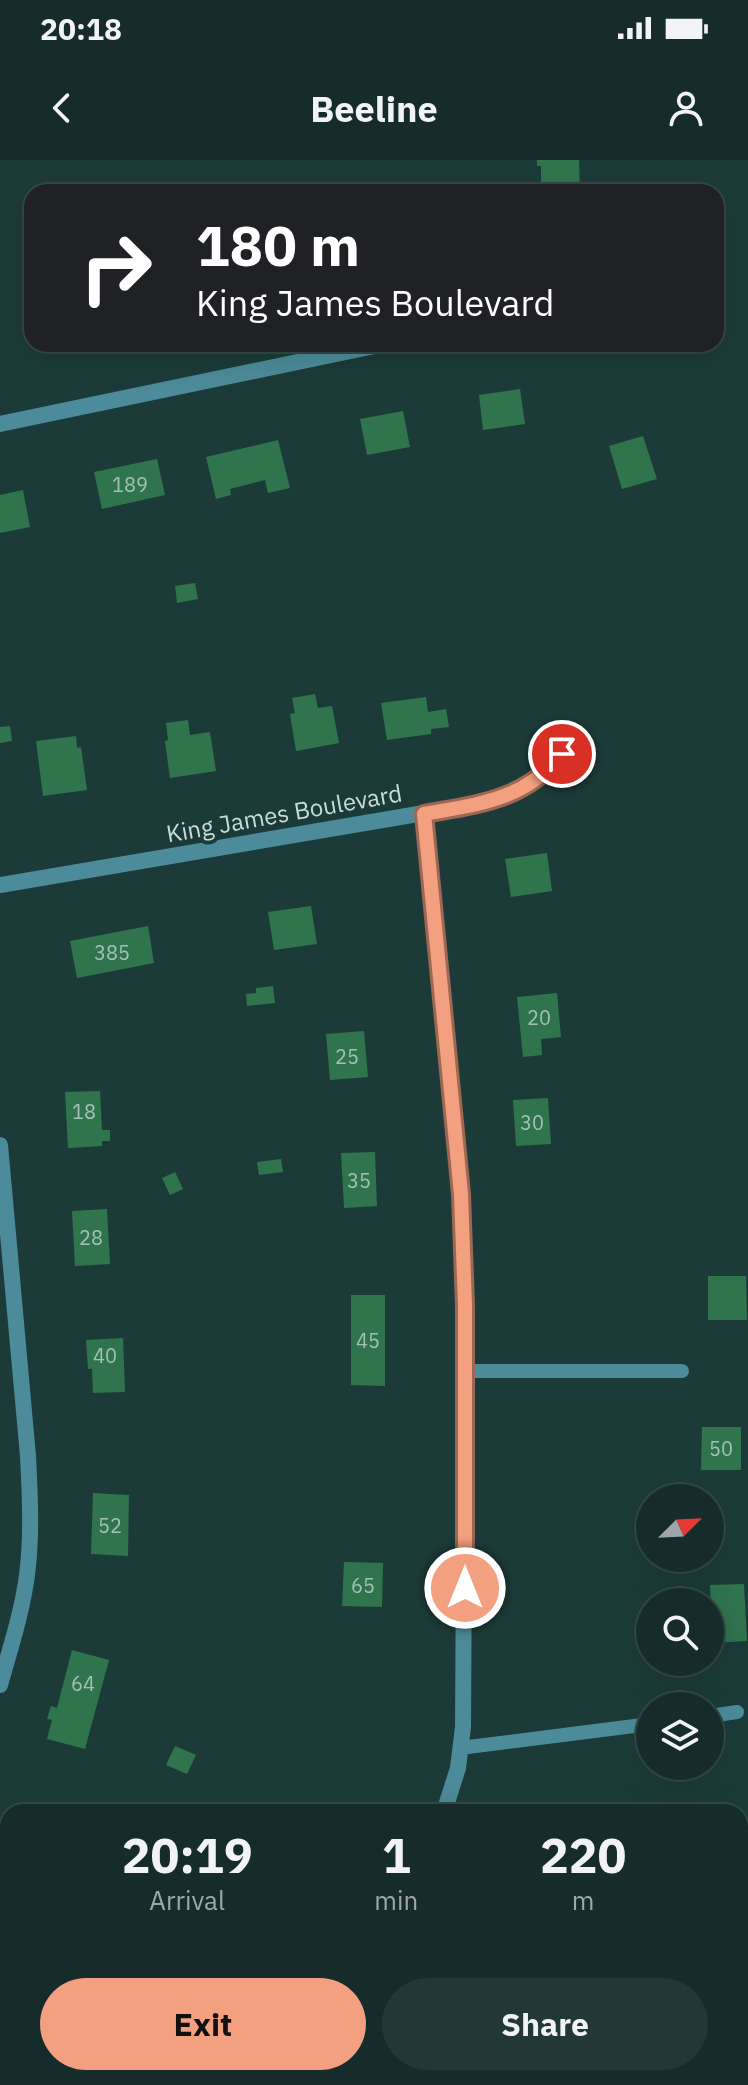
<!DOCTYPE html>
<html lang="en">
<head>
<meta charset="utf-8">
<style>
	body { margin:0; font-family:"IBM Plex Sans",sans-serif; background:#223836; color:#f1f3f6; height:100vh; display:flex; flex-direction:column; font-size:30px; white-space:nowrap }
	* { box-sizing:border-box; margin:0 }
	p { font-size:26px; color:#9da7a8 }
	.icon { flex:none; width:44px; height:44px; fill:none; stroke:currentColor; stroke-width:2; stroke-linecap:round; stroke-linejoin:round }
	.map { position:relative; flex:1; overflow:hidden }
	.sheet { position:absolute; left:0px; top:1644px; width:748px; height:282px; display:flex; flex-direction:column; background:#152c2a; border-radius:24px 24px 0 0; box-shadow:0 8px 32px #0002,0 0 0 2px #344847 }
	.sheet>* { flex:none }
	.banner { position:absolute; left:24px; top:24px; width:700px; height:168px; border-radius:24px; box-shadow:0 8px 32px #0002,0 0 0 2px #344847; background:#202124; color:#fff; overflow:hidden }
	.needle { width:52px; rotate:66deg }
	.fabs { position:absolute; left:636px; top:1324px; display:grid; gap:16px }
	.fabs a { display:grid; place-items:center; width:88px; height:88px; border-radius:50%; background:#152c2a; box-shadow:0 8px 32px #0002,0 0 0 2px #344847; font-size:40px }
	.pin { position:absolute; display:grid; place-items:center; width:68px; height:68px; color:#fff; margin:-34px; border:4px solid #fff; border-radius:50%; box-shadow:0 2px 8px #0007 }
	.me { position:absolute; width:88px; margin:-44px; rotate:0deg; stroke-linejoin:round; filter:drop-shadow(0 0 6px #0008) }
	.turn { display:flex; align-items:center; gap:28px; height:168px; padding:0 40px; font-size:36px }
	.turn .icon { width:104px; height:104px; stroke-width:2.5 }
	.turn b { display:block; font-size:56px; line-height:68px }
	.eta { display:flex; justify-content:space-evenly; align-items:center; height:136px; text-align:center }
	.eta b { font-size:48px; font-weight:800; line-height:56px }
	.button { display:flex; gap:16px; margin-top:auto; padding:16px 40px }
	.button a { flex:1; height:92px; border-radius:48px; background:#f2a07f; color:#111; font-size:32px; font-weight:800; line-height:92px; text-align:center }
	.button a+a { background:#223836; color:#f1f3f6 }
	.status { display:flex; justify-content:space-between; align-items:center; height:56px; padding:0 40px; background:#152c2a; direction:ltr }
	.status svg { height:22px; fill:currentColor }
	header { display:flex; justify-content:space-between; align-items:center; height:104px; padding:0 40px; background:#152c2a; font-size:36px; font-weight:800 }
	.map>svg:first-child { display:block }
	.building { fill:#30744e }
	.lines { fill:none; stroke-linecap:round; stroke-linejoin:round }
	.lane { stroke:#4c8b99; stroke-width:14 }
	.street { stroke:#4c8b99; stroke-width:16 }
	.route-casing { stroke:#9d6853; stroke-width:20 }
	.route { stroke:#f2a07f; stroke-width:14 }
	.labels { text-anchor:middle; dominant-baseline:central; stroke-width:8; stroke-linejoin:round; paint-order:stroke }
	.number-label { font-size:20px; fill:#a3c1b6 }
	.street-label { font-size:24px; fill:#c9dbd8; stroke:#1c3b38 }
</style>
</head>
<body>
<div class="status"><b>20:18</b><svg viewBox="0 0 49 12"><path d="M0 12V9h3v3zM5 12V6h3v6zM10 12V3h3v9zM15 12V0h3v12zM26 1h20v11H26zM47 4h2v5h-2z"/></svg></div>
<header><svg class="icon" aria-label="back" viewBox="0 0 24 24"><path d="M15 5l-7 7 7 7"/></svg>Beeline<svg class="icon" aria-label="person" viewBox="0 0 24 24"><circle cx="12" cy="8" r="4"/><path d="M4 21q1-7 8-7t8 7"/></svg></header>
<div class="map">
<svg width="748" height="1925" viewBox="0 0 748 1925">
	<rect width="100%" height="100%" fill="#1c3b38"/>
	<g class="building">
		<path d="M537,0H579L580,32H541V6H537Z"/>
		<path d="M520,229L525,264L483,270L479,235Z"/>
		<path d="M403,251L410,287L367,295L360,259Z"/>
		<path d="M643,276L657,319L622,329L609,286Z"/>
		<path d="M278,280L290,328L268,333L265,320L230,329L231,335L216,339L206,297Z"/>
		<path d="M157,299L165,335L102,349L94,312Z"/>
		<path d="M23,330L30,367L0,373V335Z"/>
		<path d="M195,423L198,439L177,443L175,426Z"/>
		<path d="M315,534L318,548L332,546L339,583L296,591L290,554L295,553L292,538Z"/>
		<path d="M426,537L428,552L446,549L449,567L431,569V574L387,580L381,543Z"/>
		<path d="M188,560L190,575L210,572L216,611L170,618L165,581L168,580L166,563Z"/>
		<path d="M10,566L12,581L0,583V567Z"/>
		<path d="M76,576L77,588L81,587L87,630L43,636L36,581Z"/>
		<path d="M547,693L552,731L511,737L505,699Z"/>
		<path d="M311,746L317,784L274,790L268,752Z"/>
		<path d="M148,766L154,803L77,818L70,781Z"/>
		<path d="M273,826L275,843L247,846L246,834L256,833V828Z"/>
		<path d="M557,833L561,877L541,879L542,895L523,897L517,837Z"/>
		<path d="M364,871L368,917L330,920L326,874Z"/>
		<path d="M100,931L102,970H110V981H102V986L68,988L65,932Z"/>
		<path d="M548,938L551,984L516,986L513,940Z"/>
		<path d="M375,992L377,1046L344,1048L341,993Z"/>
		<path d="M281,999L283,1012L259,1015L257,1002Z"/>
		<path d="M175,1012L183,1029L170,1035L162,1018Z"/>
		<path d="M107,1049L110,1104L75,1106L72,1051Z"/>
		<path d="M708,1116H746L747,1160H708Z"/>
		<path d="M351,1135H385V1226L351,1225Z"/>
		<path d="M123,1178L125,1232L93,1233L92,1209H88L86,1180Z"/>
		<path d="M702,1267H741V1310H701Z"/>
		<path d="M93,1333L129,1335L128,1396L91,1394Z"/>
		<path d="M344,1402L383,1403L382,1447L342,1446Z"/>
		<path d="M744,1424L747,1481L712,1483L710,1425Z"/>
		<path d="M72,1490L109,1500L85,1589L47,1579L52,1560L47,1559L51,1546L57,1548Z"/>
		<path d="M175,1586L196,1595L187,1614L166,1605Z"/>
		<path d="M356,1918H399L394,1925H351Z"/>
	</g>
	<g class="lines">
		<g class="lane">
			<path d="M465,1211H682"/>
			<path d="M710,1556L737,1552"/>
			<path d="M460,1588L650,1564"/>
		</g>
		<g class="street">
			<path d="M0,264L384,184"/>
			<path d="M424,654L461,1034L465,1211L463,1567L458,1608L444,1652"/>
			<path d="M0,725L483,643C514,635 541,619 562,594"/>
			<path d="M0,985L28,1296C30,1335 32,1376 27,1415C22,1453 10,1489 0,1525"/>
			<path d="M0,1822L8,1839"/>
			<path d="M65,1918L71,1925"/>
			<path d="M260,1925L265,1918"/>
		</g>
	</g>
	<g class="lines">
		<defs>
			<path id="route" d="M465,1428V1146L461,1034L424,654C478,644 524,641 562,594"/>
		</defs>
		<use href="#route" class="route-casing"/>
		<use href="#route" class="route"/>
	</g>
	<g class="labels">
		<g class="number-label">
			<text x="130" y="324">189</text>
			<text x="112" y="792">385</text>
			<text x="539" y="857">20</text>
			<text x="347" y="896">25</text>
			<text x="84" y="951">18</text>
			<text x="532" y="962">30</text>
			<text x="359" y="1020">35</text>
			<text x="91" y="1077">28</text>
			<text x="368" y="1180">45</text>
			<text x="105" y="1195">40</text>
			<text x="721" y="1288">50</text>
			<text x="110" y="1365">52</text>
			<text x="363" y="1425">65</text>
			<text x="83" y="1523">64</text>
		</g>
		<g class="street-label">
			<text transform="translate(284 653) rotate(-10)">King James Boulevard</text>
		</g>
	</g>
</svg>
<div class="fabs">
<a><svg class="needle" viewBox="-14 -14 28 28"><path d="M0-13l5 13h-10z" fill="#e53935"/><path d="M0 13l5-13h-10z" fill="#9da7a8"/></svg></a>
<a><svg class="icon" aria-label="search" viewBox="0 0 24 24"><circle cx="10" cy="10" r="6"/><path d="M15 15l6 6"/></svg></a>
<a><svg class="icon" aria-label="layers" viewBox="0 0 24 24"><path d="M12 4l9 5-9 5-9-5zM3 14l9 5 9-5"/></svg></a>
</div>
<div class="pin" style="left:562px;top:594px;background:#d93025"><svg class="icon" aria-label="arrive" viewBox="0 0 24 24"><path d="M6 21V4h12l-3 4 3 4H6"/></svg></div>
<svg class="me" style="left:465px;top:1428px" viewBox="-20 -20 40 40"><circle r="17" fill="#f2a07f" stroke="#fff" stroke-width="3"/><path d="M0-11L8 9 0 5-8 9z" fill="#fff"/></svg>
<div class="banner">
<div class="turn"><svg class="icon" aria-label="right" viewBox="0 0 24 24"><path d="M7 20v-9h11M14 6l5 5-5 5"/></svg><div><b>180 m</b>King James Boulevard</div></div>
</div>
<section class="sheet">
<div class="eta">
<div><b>20:19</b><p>Arrival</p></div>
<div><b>1</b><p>min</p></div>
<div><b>220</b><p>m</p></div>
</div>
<div class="button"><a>Exit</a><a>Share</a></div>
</section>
</div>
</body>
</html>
